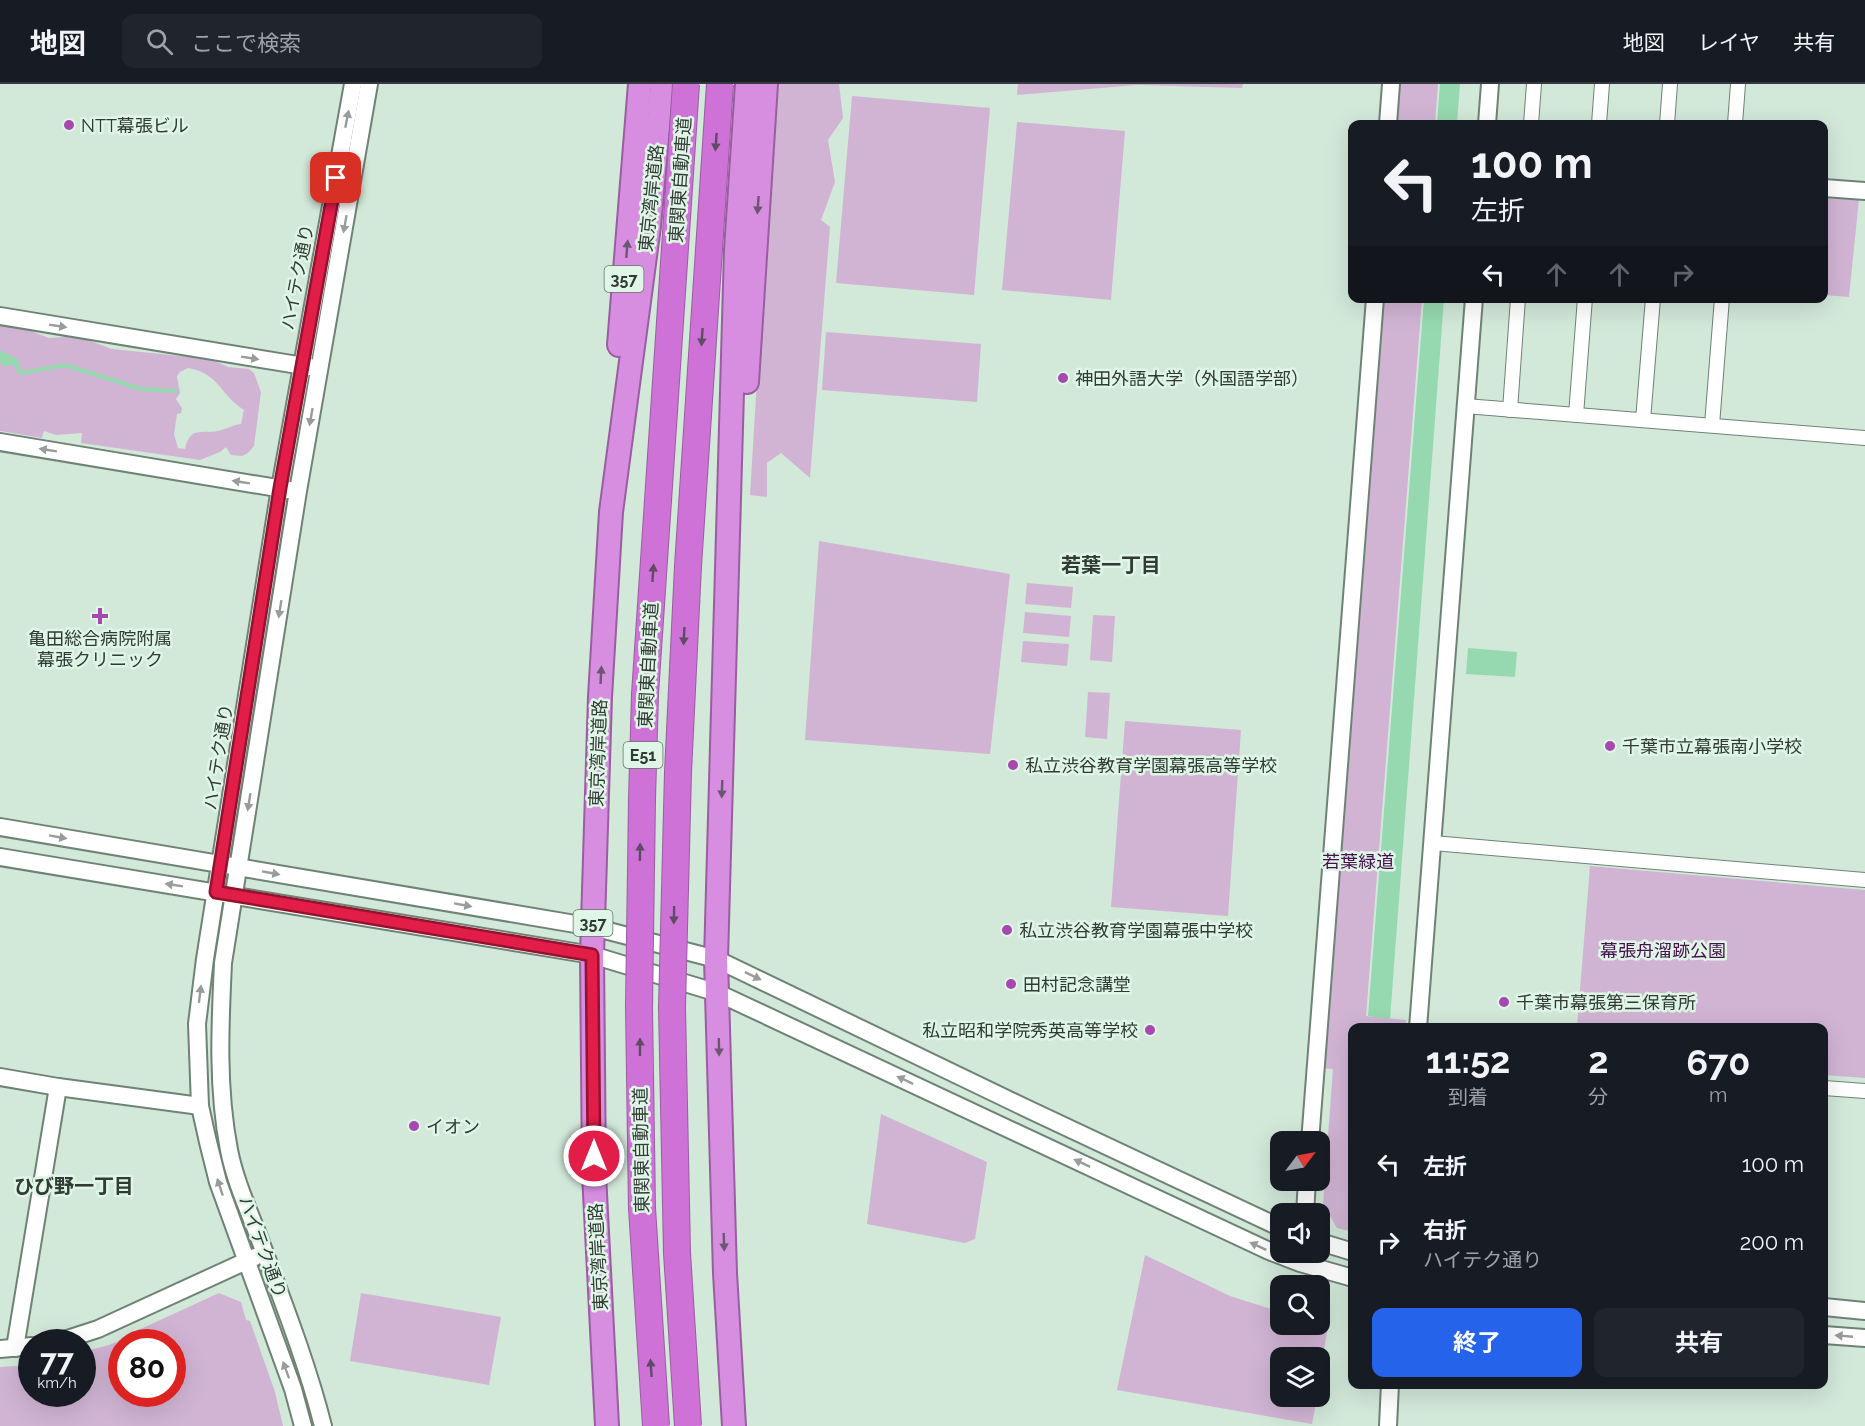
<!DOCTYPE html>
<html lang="ja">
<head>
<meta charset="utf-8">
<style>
	body { margin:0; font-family:Raleway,"Noto Sans JP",sans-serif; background:#20242c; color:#f1f3f6; height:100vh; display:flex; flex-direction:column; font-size:22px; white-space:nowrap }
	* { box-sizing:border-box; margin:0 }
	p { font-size:20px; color:#9ea1a6 }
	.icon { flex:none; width:33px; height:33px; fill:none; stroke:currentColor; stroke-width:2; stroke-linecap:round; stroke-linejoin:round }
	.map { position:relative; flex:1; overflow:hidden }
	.sheet { position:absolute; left:1348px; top:939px; width:480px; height:366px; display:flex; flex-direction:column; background:#171b24; border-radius:12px; box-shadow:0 6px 24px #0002 }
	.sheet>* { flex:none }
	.guide { position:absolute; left:1348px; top:36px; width:480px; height:183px; border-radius:12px; box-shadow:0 6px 24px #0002; background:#171b24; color:#f1f3f6; overflow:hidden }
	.needle { width:39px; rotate:58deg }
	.tools { position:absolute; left:1270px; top:1047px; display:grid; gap:12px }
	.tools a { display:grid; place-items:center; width:60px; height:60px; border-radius:12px; background:#171b24; box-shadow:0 6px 24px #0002; font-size:30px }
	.speed { position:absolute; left:18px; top:1245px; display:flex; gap:12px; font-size:30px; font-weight:700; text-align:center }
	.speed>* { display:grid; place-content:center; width:78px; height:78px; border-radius:50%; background:#171b24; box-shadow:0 6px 24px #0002; line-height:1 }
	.speed small { font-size:15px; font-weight:400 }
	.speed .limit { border:9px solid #d22; background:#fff; color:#111 }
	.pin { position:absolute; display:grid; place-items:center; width:51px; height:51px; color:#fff; margin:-26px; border-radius:12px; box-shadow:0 3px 9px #0006 }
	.me { position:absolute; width:66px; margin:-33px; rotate:0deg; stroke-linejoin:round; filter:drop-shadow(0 0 4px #0008) }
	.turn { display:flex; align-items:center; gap:21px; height:126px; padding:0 24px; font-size:27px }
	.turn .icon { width:78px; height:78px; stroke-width:2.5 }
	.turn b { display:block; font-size:42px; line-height:51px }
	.lanes { display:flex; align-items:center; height:57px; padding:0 24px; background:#0003; justify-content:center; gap:30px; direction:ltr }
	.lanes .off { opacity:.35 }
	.eta { display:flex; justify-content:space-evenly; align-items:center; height:102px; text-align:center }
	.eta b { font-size:36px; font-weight:700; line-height:42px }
	.primary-button { display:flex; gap:12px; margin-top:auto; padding:12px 24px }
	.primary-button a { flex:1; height:69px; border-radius:12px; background:#2563eb; color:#fff; font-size:24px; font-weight:700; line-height:69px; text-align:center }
	.primary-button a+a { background:#20242c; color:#f1f3f6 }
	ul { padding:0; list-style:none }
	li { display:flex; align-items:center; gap:18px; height:78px; padding:0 24px }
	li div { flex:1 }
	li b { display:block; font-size:22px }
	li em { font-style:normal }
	header { display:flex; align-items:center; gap:36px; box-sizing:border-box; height:84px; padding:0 30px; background:#171b24; border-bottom:2px solid #363941 }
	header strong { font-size:28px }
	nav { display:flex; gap:33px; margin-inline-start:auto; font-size:21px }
	.search { width:420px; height:54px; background:#20242c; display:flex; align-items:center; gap:15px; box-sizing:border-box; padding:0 21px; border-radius:12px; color:#9ea1a6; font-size:22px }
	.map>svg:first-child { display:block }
	.green { fill:#d1b4d4; fill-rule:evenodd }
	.water { fill:#96d8b0 }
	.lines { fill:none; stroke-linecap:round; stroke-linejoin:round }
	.stream { stroke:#96d8b0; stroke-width:4 }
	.minor-casing { stroke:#6e8375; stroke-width:16 }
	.tertiary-casing { stroke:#6e8375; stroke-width:20 }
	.trunk-casing { stroke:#985e9f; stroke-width:26 }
	.minor { stroke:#fff; stroke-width:14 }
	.tertiary { stroke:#fff; stroke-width:16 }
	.trunk { stroke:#d88ee0; stroke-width:22 }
	.motorway-bridge-casing { stroke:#985e9f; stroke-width:28; stroke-linecap:butt }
	.motorway-bridge { stroke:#cf72d8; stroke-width:26 }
	.oneway { fill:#989c9a }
	.oneway2 { fill:#604b65 }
	.oneway3 { fill:#6b5770 }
	.route-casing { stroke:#92132f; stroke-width:15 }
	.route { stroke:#e11d48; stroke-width:10 }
	.poi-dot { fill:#a648b0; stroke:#dff6e7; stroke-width:2 }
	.labels { text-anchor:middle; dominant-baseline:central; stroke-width:5; stroke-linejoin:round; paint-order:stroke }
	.shield { fill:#dff6e7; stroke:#65726a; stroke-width:1.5 }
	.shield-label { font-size:16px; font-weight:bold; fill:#313a34 }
	.poi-label { font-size:18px; fill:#313a34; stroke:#dff6e7; text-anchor:start }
	.street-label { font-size:18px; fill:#313a34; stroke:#dff6e7 }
	.park-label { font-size:18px; fill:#470e4d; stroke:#dff6e7 }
	.neighbourhood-label { font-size:20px; font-weight:bold; fill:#313a34; stroke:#dff6e7 }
</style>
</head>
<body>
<header>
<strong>地図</strong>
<div class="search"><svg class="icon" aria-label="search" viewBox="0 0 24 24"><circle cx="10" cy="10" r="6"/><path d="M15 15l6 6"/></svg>ここで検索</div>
<nav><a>地図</a><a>レイヤ</a><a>共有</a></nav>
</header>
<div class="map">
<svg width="1865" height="1342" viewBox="0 0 1865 1342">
	<rect width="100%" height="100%" fill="#d2e8d9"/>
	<g class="green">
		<path d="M775,0H839L843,34L828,56L835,98L821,136L830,143L810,394L781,369L767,379V413L750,411Z"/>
		<path d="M1018,0H1243L1242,4L1137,1L1017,11Z"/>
		<path d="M1397,0H1438L1435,40H1394Z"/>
		<path d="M852,12L990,24L974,211L836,199Z"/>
		<path d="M1017,38L1125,47L1111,216L1002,206Z"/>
		<path d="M1824,112L1859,115L1849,213L1824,211Z"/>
		<path d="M1381,215H1422L1366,932L1406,936L1405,943L1353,944V1148L1337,1144L1323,1120L1333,985L1321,984Z"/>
		<path d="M0,240L20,243L49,254L77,252L112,265L210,275L228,283L249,285L254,289L261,308L254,362L248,369L242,372L231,371L226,363L220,368L200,376L81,359L82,349L56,351L44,347L42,354L0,347ZM188,284C219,289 220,311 244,326L241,340C233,341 226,345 218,347C201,350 190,342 185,365L178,364L174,350L177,330L181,329L182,324L176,315L180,309L177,292L180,288Z"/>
		<path d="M826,248L981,260L977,318L822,306Z"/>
		<path d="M819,457L1010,490L990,670L805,656Z"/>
		<path d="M1027,499L1073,503L1071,524L1025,520Z"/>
		<path d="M1025,528L1071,532L1069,553L1023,549Z"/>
		<path d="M1093,531L1115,532L1112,578L1090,576Z"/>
		<path d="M1023,557L1069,560L1067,582L1021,578Z"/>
		<path d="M1088,608L1110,609L1107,655L1085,653Z"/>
		<path d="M1125,637L1241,646L1228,832L1111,823Z"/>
		<path d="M1590,782L1865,806V994L1824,991V944L1577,943Z"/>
		<path d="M881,1030L987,1078L975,1155L965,1159L867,1140Z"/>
		<path d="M1145,1171L1230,1212L1281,1228V1240H1320L1328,1242L1320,1292V1274H1281V1312L1317,1313L1312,1340L1117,1306Z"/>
		<path d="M219,1209L241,1218L246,1236L250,1237L275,1308L283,1342H0V1283L31,1281L32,1310H82L83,1268C96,1264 109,1262 122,1256L121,1254ZM122,1258H172V1310H122Z"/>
		<path d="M361,1209L501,1233L489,1301L350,1277Z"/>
	</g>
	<g class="water">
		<path d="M1440,0H1460L1457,40H1437Z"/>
		<path d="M1424,215H1444L1390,935L1368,932Z"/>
		<path d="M0,266L19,276L18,284L11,281L4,283L0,278Z"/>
		<path d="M1468,564L1517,568L1515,593L1466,590Z"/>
	</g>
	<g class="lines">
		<path class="stream" d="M18,284L21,289L65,281L141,305L176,307"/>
		<defs>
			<g id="minor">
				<path d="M1531,40L1534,0"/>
				<path d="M1599,40L1602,0"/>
				<path d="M1667,40L1670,0"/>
				<path d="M1735,40L1738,0"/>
				<path d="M1465,322L1865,354"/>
				<path d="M1510,326L1518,214"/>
				<path d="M1576,331L1585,214"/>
				<path d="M1643,336L1653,214"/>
				<path d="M1712,341L1722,214"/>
				<path d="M1433,759L1865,796"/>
				<path d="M1824,1004L1865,1007"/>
			</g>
			<g id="tertiary">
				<path d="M1388,40L1391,0"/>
				<path d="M1487,40L1490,0"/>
				<path d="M1824,104L1865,107"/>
				<path d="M0,232L310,283"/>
				<path d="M0,358L289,406"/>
				<path d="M0,743L593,843L716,875L1032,1027L1281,1144"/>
				<path d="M0,773L592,871L718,909L1269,1167L1300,1179L1353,1194"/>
				<path d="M1418,944L1474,214"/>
				<path d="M0,993L58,1003L200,1022"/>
				<path d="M1310,1058L1375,214"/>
				<path d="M1305,1130L1307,1096"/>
				<path d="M1320,1158L1353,1168"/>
				<path d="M1824,1223L1865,1227"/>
				<path d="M1824,1251L1865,1254"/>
				<path d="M58,1258L98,1245L255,1173"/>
				<path d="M15,1264L58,1003"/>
				<path d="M0,1265L32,1262"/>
				<path d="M303,1342L293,1305L218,1098L208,1058L200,1022L197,940L205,875L280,404L353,0"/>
				<path d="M323,1342C307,1279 283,1218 260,1156C249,1127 235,1097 229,1066C217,1004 220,942 223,879L298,407L369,0"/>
				<path d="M1388,1342L1390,1300"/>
			</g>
			<g id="trunk">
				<path d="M619,261L640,0"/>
				<path d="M747,298L766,0"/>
				<path d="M607,1342L594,1090L592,871L600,613L611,428L649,142L662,0"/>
				<path d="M734,1342L725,1189L716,875L736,166L747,0"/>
			</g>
		</defs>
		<use href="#minor" class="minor-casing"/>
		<use href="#tertiary" class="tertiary-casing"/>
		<use href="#trunk" class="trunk-casing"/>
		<use href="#minor" class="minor"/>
		<use href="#tertiary" class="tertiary"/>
		<use href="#trunk" class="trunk"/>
		<defs>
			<g id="motorway-bridge">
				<path d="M656,1342L642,1124L639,923L642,715L645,610L686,0"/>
				<path d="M688,1342L677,1169L672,923L678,688L688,482L720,0"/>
			</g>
		</defs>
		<use href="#motorway-bridge" class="motorway-bridge-casing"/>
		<use href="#motorway-bridge" class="motorway-bridge"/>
	</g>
	<defs><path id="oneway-solid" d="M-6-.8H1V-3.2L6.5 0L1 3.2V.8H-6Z" transform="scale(1.5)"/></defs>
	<g class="oneway">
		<use href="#oneway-solid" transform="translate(347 35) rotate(-79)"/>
		<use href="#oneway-solid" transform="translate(345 140) rotate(100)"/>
		<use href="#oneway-solid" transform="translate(58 242) rotate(9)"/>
		<use href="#oneway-solid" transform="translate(250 274) rotate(9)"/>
		<use href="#oneway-solid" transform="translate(311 333) rotate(100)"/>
		<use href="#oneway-solid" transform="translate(48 366) rotate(-171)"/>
		<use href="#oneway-solid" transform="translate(241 398) rotate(-171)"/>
		<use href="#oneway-solid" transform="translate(280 525) rotate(99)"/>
		<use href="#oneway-solid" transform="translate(249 718) rotate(99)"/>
		<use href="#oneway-solid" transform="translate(58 753) rotate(10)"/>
		<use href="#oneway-solid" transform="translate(271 789) rotate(10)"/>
		<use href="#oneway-solid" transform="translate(174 801) rotate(-171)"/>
		<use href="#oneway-solid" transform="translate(463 821) rotate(10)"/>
		<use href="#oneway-solid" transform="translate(753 892) rotate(26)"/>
		<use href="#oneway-solid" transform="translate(200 910) rotate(-83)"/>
		<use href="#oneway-solid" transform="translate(905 996) rotate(-155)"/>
		<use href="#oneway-solid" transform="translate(1082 1079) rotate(-155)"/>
		<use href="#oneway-solid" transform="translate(220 1103) rotate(-108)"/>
		<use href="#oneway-solid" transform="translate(1258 1162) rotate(-155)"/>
		<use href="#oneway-solid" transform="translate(1844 1252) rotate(-175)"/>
		<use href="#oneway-solid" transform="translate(286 1286) rotate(-110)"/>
	</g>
	<g class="oneway2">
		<use href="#oneway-solid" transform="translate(716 58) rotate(94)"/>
		<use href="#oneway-solid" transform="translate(702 253) rotate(94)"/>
		<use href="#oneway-solid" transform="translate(653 489) rotate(-86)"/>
		<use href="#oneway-solid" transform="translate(684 552) rotate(93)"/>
		<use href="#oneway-solid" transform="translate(640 768) rotate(-89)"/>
		<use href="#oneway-solid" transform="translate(674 831) rotate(91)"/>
		<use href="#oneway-solid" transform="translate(640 963) rotate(-90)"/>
		<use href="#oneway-solid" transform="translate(651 1284) rotate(-94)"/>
	</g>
	<g class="oneway3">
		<use href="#oneway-solid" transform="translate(758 121) rotate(94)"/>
		<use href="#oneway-solid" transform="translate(627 165) rotate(-85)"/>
		<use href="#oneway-solid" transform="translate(601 591) rotate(-87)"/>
		<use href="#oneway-solid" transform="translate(722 705) rotate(92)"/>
		<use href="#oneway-solid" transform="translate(719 963) rotate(89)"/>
		<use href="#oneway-solid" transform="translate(724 1158) rotate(88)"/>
	</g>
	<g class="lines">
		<defs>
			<path id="route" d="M336,94L280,404L216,808L592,871L594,1072"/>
		</defs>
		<use href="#route" class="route-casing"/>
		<use href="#route" class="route"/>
	</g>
	<g class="poi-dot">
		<circle cx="69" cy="41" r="6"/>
		<circle cx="1063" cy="294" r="6"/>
		<path d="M97 523h6v6h6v6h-6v6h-6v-6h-6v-6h6z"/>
		<circle cx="1610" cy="662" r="6"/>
		<circle cx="1013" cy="681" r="6"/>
		<circle cx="1007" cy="846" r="6"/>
		<circle cx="1011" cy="900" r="6"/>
		<circle cx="1504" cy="918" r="6"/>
		<circle cx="1150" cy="946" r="6"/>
		<circle cx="414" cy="1042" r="6"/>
	</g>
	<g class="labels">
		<g class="shield">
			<rect x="604.5" y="182" width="39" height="26" rx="4.5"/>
			<rect x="623.5" y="658" width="39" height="26" rx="4.5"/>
			<rect x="573.5" y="826" width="39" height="26" rx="4.5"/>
		</g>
		<g class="shield-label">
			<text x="624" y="195">357</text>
			<text x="643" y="671">E51</text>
			<text x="593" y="839">357</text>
		</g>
		<g class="poi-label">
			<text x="81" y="41">NTT幕張ビル</text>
			<text x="1075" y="294">神田外語大学（外国語学部）</text>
			<text x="100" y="554" text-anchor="middle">亀田総合病院附属<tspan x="100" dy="21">幕張クリニック</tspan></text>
			<text x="1622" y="662">千葉市立幕張南小学校</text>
			<text x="1025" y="681">私立渋谷教育学園幕張高等学校</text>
			<text x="1019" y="846">私立渋谷教育学園幕張中学校</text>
			<text x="1023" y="900">田村記念講堂</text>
			<text x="1516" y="918">千葉市幕張第三保育所</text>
			<text x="1138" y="946" text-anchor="end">私立昭和学院秀英高等学校</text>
			<text x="426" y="1042">イオン</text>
		</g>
		<g class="street-label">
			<text transform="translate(680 96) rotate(-86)">東関東自動車道</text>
			<text transform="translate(651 114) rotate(-84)">東京湾岸道路</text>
			<text transform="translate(297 193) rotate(-79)">ハイテク通り</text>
			<text transform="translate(648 581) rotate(-87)">東関東自動車道</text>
			<text transform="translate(598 669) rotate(-88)">東京湾岸道路</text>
			<text transform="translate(218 673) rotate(-81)">ハイテク通り</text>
			<text transform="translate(641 1066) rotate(-91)">東関東自動車道</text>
			<text transform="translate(263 1163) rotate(70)">ハイテク通り</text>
			<text transform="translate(598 1173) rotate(-93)">東京湾岸道路</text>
		</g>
		<g class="park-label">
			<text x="1358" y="777">若葉緑道</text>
			<text x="1663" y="866">幕張舟溜跡公園</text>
		</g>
		<g class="neighbourhood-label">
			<text x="1111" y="481">若葉一丁目</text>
			<text x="74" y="1102">ひび野一丁目</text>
		</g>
	</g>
</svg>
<div class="tools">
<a><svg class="needle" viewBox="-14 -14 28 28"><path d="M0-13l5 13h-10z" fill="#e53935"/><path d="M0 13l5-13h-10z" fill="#9ea1a6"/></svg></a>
<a><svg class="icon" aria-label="sound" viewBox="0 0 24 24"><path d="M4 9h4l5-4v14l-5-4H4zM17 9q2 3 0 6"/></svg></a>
<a><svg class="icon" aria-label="search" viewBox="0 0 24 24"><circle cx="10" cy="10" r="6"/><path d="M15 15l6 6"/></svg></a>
<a><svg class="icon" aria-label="layers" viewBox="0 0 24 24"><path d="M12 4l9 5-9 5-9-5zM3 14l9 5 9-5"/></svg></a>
</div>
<div class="speed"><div>77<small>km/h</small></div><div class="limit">80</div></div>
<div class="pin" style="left:336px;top:94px;background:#d93025"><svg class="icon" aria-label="arrive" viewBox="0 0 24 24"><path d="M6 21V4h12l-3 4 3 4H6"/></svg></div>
<svg class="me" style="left:594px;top:1072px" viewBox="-20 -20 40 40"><circle r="17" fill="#e11d48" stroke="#fff" stroke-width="3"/><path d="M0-11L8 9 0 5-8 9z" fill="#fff"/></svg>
<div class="guide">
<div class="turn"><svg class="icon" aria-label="left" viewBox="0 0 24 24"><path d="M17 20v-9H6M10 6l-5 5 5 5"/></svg><div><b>100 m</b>左折</div></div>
<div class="lanes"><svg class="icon" aria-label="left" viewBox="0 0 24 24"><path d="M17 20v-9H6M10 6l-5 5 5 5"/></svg><svg class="icon off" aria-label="ahead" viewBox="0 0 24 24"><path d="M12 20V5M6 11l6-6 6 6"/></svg><svg class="icon off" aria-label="ahead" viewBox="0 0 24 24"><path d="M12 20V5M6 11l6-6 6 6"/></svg><svg class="icon off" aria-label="right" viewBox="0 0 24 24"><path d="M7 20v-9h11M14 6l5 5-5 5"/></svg></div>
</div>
<section class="sheet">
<div class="eta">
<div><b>11:52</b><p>到着</p></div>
<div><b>2</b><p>分</p></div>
<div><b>670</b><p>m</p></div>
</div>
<ul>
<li><svg class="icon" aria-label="left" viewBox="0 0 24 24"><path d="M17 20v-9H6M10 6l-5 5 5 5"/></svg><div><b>左折</b></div><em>100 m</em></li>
<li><svg class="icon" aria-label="right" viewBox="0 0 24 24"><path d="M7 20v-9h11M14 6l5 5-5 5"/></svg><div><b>右折</b><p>ハイテク通り</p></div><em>200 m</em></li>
</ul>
<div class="primary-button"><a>終了</a><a>共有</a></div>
</section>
</div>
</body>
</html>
